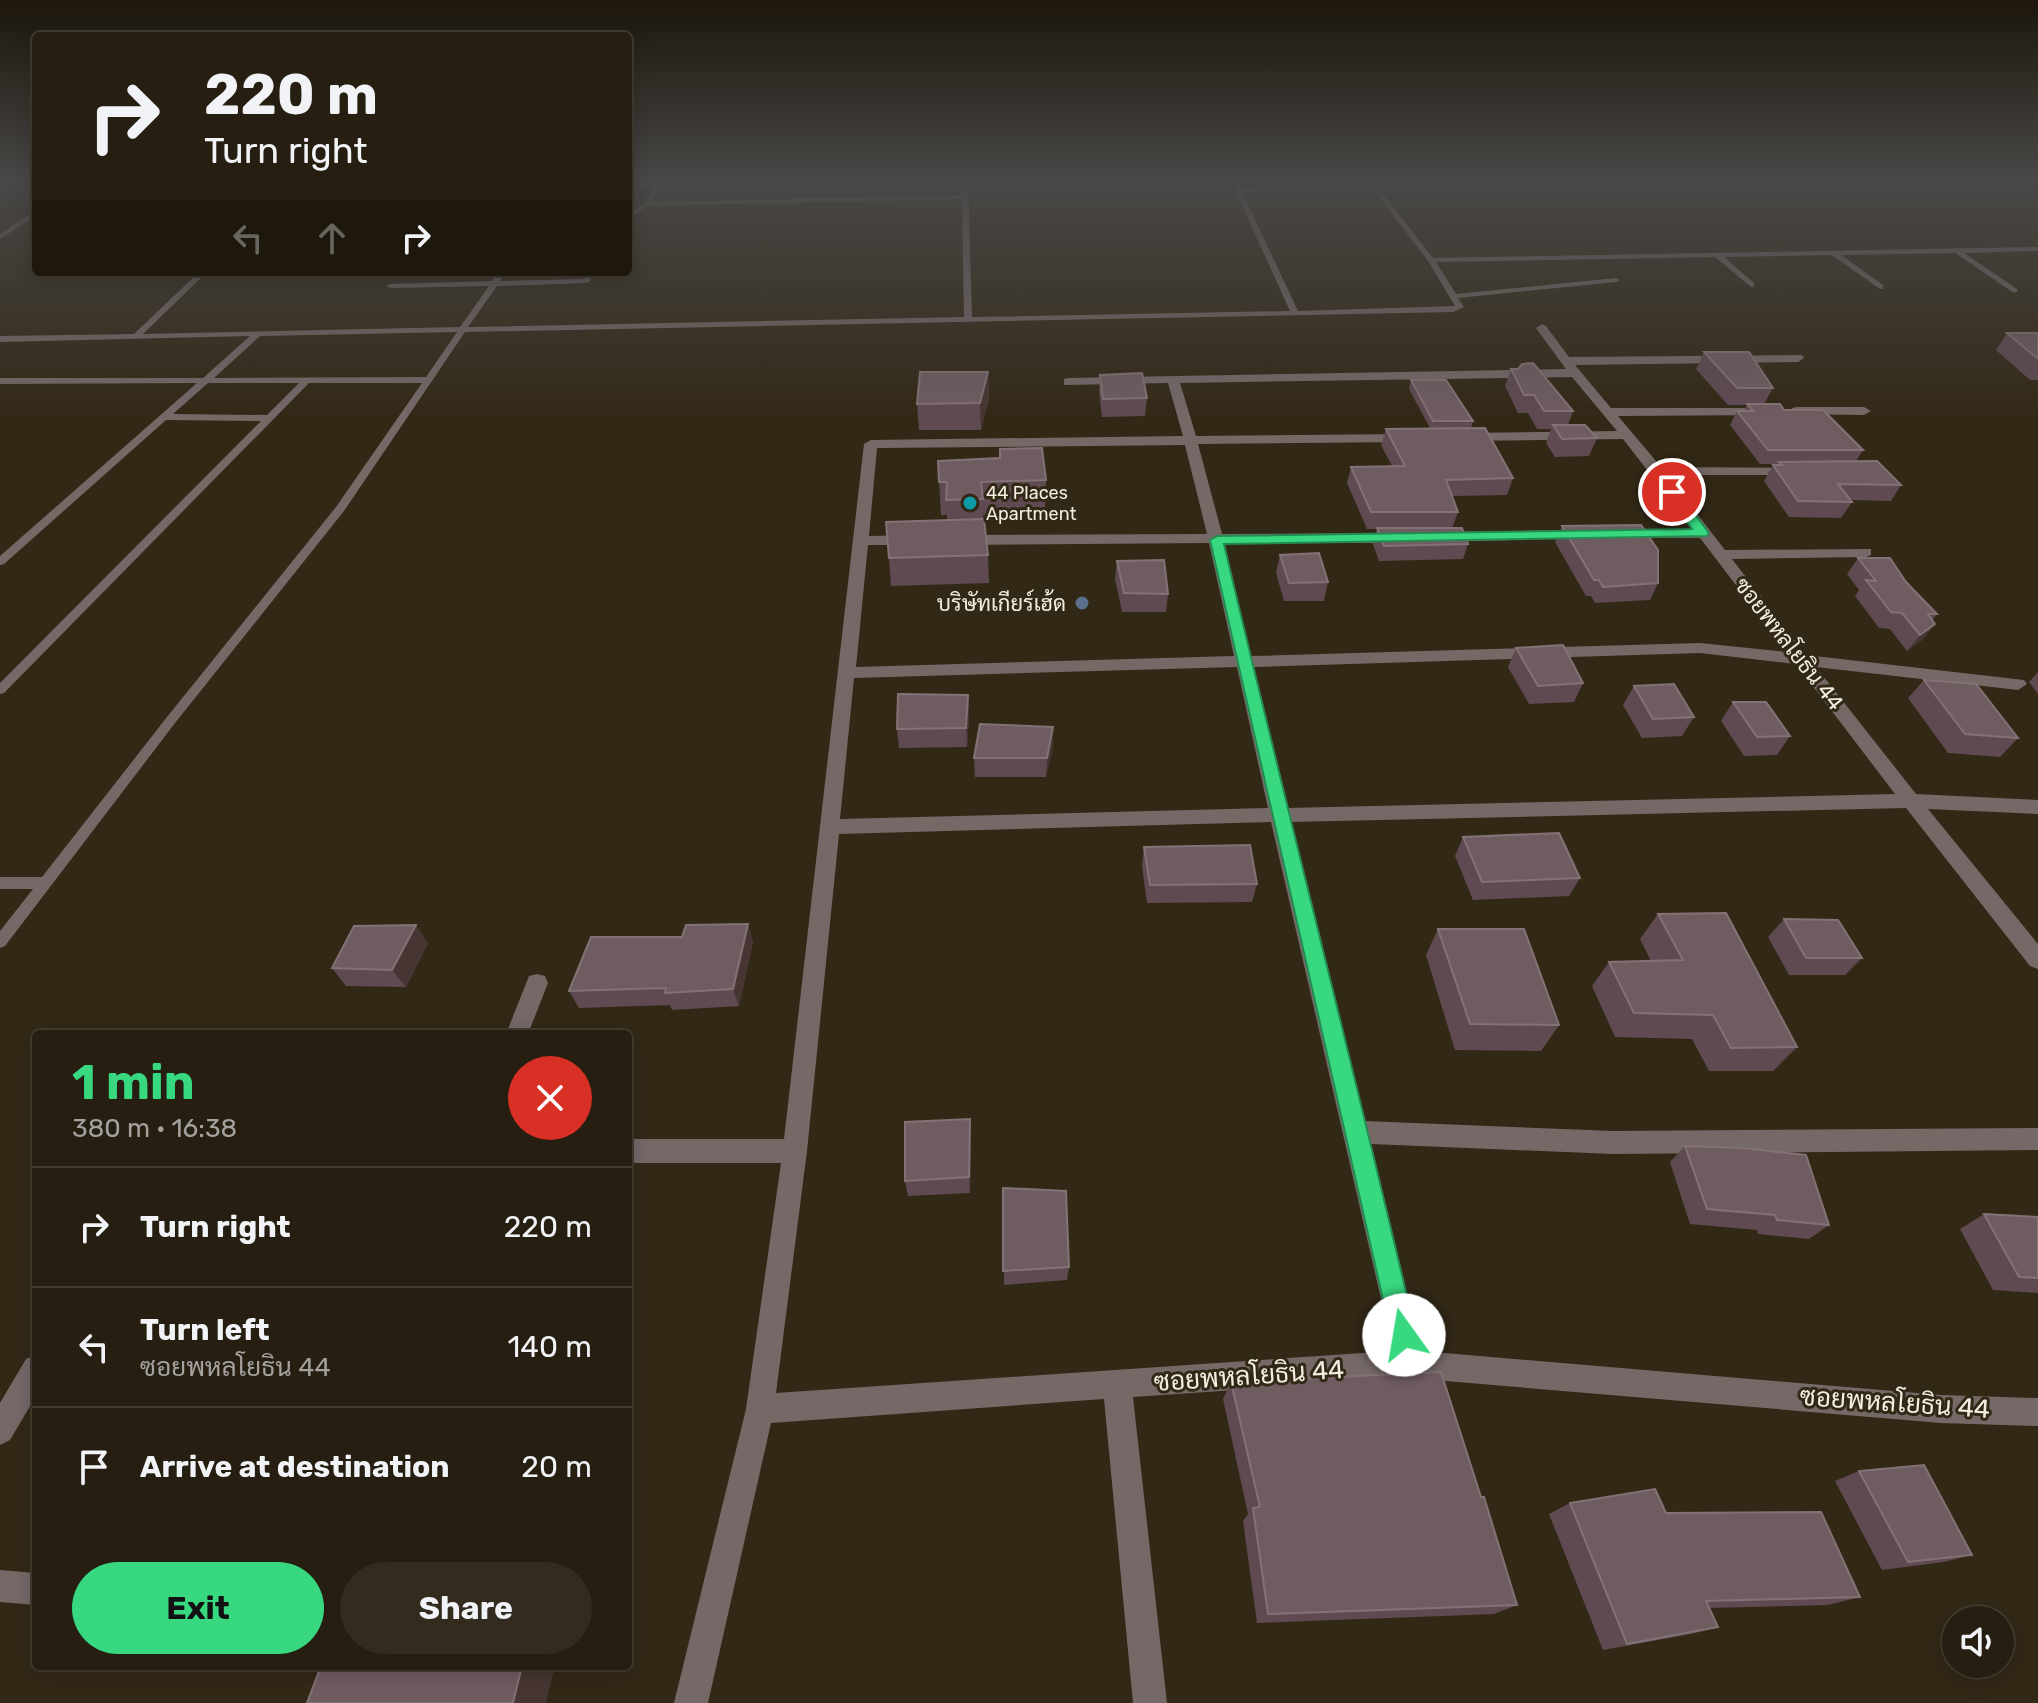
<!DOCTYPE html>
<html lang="en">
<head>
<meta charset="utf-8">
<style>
	body { margin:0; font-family:Rubik,Sarabun,sans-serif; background:#322b1e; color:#f1f3f6; height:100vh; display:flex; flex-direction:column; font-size:30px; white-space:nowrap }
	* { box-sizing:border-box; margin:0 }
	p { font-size:26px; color:#a4a29f }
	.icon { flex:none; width:44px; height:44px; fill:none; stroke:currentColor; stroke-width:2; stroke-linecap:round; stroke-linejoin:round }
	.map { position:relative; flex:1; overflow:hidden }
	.panel { position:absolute; left:32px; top:1030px; width:600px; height:640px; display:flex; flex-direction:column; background:#261e10; border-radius:8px; box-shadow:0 4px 20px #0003,0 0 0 2px #423c30 }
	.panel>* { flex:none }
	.hud { position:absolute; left:32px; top:32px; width:600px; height:244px; border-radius:8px; box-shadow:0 4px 20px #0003,0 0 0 2px #423c30; background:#261e10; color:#f1f3f6; overflow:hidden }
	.tools { position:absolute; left:1942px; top:1606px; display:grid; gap:16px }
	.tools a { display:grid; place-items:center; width:72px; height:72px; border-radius:50%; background:#261e10; box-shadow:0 4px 20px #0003,0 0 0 2px #423c30; font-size:40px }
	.pin { position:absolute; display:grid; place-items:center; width:68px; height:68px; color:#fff; margin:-34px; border:4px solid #fff; border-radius:50%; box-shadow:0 2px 8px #0007 }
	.me { position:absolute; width:88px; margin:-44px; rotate:347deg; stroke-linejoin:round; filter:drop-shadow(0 0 6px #0008) }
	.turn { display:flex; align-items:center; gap:28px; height:168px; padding:0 40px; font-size:36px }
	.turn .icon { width:104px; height:104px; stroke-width:2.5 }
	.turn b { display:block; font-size:56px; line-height:68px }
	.lanes { display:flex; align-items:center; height:76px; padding:0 40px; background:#0003; justify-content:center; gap:40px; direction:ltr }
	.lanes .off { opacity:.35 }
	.round { display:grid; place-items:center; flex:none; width:84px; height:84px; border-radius:42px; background:#322b1e }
	.overview { display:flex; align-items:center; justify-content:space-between; height:136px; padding:0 40px }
	h1 { font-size:48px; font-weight:700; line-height:60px; color:#38d880 }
	.button { display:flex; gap:16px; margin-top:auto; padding:16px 40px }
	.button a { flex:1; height:92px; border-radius:48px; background:#38d880; color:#111; font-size:32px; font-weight:700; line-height:92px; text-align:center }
	.button a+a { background:#322b1e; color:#f1f3f6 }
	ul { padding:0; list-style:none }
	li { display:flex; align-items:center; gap:24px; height:120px; padding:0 40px; border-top:2px solid #423c30 }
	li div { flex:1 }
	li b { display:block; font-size:30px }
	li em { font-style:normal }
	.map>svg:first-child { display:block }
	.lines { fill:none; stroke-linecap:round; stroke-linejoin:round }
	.lane { fill:#756968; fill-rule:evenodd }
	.street { fill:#756968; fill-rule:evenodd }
	.wall { fill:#5f4a52 }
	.shaded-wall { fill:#463533 }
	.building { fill:#6f5c61; stroke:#837275; stroke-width:2 }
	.route { fill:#38d880; stroke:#248c53; stroke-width:2 }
	.culture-dot { fill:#0f9aa8; stroke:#322816; stroke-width:3 }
	.service-dot { fill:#5c6f8a; stroke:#322816; stroke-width:3 }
	.labels { text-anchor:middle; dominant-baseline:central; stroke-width:6; stroke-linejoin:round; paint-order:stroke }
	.far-poi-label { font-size:18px; fill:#f2ece1; stroke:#322816; text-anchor:start }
	.poi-label { font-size:22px; fill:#f2ece1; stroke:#322816; text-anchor:end }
	.street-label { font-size:22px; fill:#f2ece1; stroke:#322816 }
	.near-street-label { font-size:26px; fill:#f2ece1; stroke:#322816 }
</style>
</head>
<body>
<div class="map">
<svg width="2038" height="1703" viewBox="0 0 2038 1703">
	<rect width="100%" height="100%" fill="#322816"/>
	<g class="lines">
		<g class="lane">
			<path d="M962,181H968L972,317L1290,311L1231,181H1237L1241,188L1331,186L1334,188L1331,190L1242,192L1298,311L1455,306L1428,261L1367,181H1373L1433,258L2038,247V251L1964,253L2017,289L2018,291L2014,293L1955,253L1841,255L1883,285V289H1880L1832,255L1724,257L1754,283V287H1751L1715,257L1436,262L1456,294L1616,278L1620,280L1616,282L1458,298L1464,307L1453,312L465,332L344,511L175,723L5,946L0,948V931L33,889H0V877H42L167,717L336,507L422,383H309L4,693L0,694V683L261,421L166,420L4,564L0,565V556L197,383L0,384V378H203L250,336L0,342V336L134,334L199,272H207L143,334L460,327L489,286L390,288L386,286L390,284L492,281L498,272H506L500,281L583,279L585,272H593L590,281L586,283L497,286L468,327L964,317L962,199L649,206L628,219V214L645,203L654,188H628V184L661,185L652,202L962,195ZM457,332L426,377L214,378L260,336ZM208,383H299L267,415L173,414Z"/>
			<path d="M36,210V215L0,239V234Z"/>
		</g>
		<g class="street">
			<path d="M1542,324L1546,326L1569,357L1802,355L1804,358L1798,362L1575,365L1611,408H1770V414L1765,415L1618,416L1661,467L1801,468L1803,471L1796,475H1667L1725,550L1871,549V555L1866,557L1732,559L1806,655L2024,680L2027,684L2018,690L1816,667L1916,794L2038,800V814L1928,809L2038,944V969L2030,966L1906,808L1290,822L1365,1121L1613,1131L2038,1128V1150L1613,1154L1371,1144L1421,1351L1941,1395L2038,1398V1426L1941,1423L1410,1378L1133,1397L1167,1703H1133L1104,1399L771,1423L708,1703H674L746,1409L781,1163H628V1139H784L864,444L871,440L1183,436L1168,383L1064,385V379L1068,378L1566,369L1536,328ZM1572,377L1617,431L1464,433L1457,437L1464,441L1623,439L1693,529L1622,530L1617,531V537L1700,538L1787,652L1700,643L1251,656L1224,543H1402L1410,538L1402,533L1222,534L1198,444L1408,442L1415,438L1408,434L1196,436L1180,383ZM1185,445L1207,534L962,535L954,540L962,545L1209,543L1234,656L856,667L868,545H914L922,540L914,535L869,536L877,448ZM1700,653L1796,664L1895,794L1287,808L1254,667ZM1237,667L1268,808L840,819L854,678ZM1271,822L1393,1351L776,1393L807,1151L839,834Z"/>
			<path d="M1797,407H1864L1871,411L1864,415L1792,414V408Z"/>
			<path d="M1582,530L1587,532V538L1438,542L1430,537L1438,532Z"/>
			<path d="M537,974L545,976L548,983L528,1034H506L529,976Z"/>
			<path d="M36,1355V1396L10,1440L0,1445V1403L26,1359Z"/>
			<path d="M0,1570L36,1573V1605L0,1602Z"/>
		</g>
	</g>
	<g class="wall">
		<path d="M2007,333H2038V380H2030L1996,350Z"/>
		<path d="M1704,352L1773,388L1764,404L1784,410L1863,450L1856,461L1901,485L1891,501L1851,500L1852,502L1841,518L1789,517L1764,481L1773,465L1778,464H1760L1730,425L1737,411H1744L1747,405H1728L1696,369Z"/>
		<path d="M1511,369L1573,411L1568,425L1597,438L1589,456L1555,457L1546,443L1551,429H1537L1528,413H1518L1505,386Z"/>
		<path d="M988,372L989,398L981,430H919L917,404Z"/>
		<path d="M1100,375L1147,398L1145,416L1102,417L1099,392Z"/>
		<path d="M1411,380L1473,421L1471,428L1513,478L1507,495L1452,496L1458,512L1452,528L1468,544L1463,559L1379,561L1373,544L1377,529H1367L1347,483L1351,467L1392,466L1381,445L1386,429L1430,428L1409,389Z"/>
		<path d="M938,461L1046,480L1045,513L983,515L988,555L989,583L891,586L889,558L947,520V515H941Z"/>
		<path d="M1562,526L1658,583L1650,600L1595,603L1591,596H1586L1555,542Z"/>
		<path d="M1280,555L1328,582L1324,601H1284L1276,573Z"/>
		<path d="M1858,558L1906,582L1937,614L1932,620L1935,624L1922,640L1907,651L1890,629L1879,628L1855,596L1859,590L1847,574Z"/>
		<path d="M1117,561L1168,594L1166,612H1122L1115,579Z"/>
		<path d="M1516,648L1583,683L1574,702L1529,704L1508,667Z"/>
		<path d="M2038,672V694L2029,682Z"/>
		<path d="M1924,680L2018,738L2000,757L1948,753L1908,698Z"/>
		<path d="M1634,686L1694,717L1682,736L1642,738L1623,705Z"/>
		<path d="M968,695L969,714L967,747L899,748L897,729Z"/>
		<path d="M1733,702L1790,736L1777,755L1744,756L1721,721Z"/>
		<path d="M1053,727V746L1046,777H975L974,758Z"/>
		<path d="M1463,837L1580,878L1569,896L1473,900L1455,856Z"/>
		<path d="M1144,847L1257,884L1252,902L1147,903L1142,866Z"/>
		<path d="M1658,914L1797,1047L1773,1071H1709L1692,1039L1615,1037L1592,986L1609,962L1651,961L1640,939Z"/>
		<path d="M1784,919L1862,958L1845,975H1789L1768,937Z"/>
		<path d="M748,924L753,942L739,1006L672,1010L670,1005L579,1008L569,991L682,937Z"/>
		<path d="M1438,929L1559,1025L1541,1051L1455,1050L1426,955Z"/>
		<path d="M428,943L406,987L346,986L332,968Z"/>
		<path d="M971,1135L970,1193L908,1196L905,1181Z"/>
		<path d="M1685,1146L1829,1225L1809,1239L1758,1234L1757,1230L1690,1224L1670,1162Z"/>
		<path d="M1003,1188L1069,1267L1067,1280L1004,1285Z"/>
		<path d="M1984,1214L2038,1217V1293L1993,1290L1960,1229Z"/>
		<path d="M1231,1382L1481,1497L1517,1605L1494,1614L1257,1623L1243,1521L1248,1514L1223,1399Z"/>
		<path d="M1859,1471L1972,1555L1944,1562L1882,1570L1835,1481Z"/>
		<path d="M1570,1503L1666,1513L1860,1597L1828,1605L1709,1608L1718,1627L1691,1634L1603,1650L1549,1514Z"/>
	</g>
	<g class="shaded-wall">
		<path d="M988,372L989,398L981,430L980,403Z"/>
		<path d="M1935,624L1922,640L1907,651L1920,635Z"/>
		<path d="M968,695L969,714L967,747L966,728Z"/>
		<path d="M1053,727V746L1046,777L1047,758Z"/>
		<path d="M748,924L753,942L739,1006L733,989Z"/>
		<path d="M416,925L428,943L406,987L392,970Z"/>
		<path d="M970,1119L971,1135L970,1193L969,1177Z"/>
		<path d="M522,1666H555L546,1703H513Z"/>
	</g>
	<g class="building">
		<path d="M2007,333H2038V359Z"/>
		<path d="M1704,352H1749L1773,388H1737Z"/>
		<path d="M1533,363L1573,411H1544L1534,395H1524L1511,369H1518L1522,364Z"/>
		<path d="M920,372H988L980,403L917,404Z"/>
		<path d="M1142,373L1147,398L1103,399L1100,375Z"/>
		<path d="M1411,380H1446L1473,421H1433Z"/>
		<path d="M1747,404H1780L1784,410H1823L1863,450H1768L1737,411H1753Z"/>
		<path d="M1553,425H1585L1597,438L1562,439Z"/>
		<path d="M1485,428L1513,478L1446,480L1458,512H1371L1351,467L1405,466L1386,429Z"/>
		<path d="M1042,448L1046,480L981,482L983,499L946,500L947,482H939L938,461L1000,458V449Z"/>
		<path d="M1877,461L1901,485L1838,484L1852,502L1798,501L1773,465H1782L1779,462Z"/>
		<path d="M984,519L988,555L889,558L886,522Z"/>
		<path d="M1641,525L1658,550V583L1603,587L1599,580H1594L1562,526Z"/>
		<path d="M1377,528H1462L1468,544L1384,546Z"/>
		<path d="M1319,553L1328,582L1289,583L1280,555Z"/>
		<path d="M1858,558H1890L1906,582L1937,614H1928L1935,624L1920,635L1902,613L1891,612L1866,580L1876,581Z"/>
		<path d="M1164,560L1168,594L1124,593L1117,561Z"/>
		<path d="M1563,645L1583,683L1538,686L1516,648Z"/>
		<path d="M1924,680L1976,684L2018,738L1965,734Z"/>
		<path d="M1674,684L1694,717L1653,719L1634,686Z"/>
		<path d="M898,694L968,695L966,728L897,729Z"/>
		<path d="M1733,702H1766L1790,736L1757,737Z"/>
		<path d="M980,724L1053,727L1047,758H974Z"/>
		<path d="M1559,833L1580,878L1482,882L1463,837Z"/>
		<path d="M1250,845L1257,884L1150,885L1144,847Z"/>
		<path d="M1726,913L1797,1047L1731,1048L1713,1015L1634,1013L1609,962L1683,960L1658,914Z"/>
		<path d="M1784,919L1838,920L1862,958H1806Z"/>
		<path d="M748,924L733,989L665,993L666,988L569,991L591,937H682L686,925Z"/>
		<path d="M416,925L392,970L332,968L354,926Z"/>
		<path d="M1438,929H1524L1559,1025L1470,1024Z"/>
		<path d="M970,1119L969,1177L905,1181V1122Z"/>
		<path d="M1685,1146L1742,1148L1806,1155L1829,1225L1777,1220L1775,1215L1707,1209Z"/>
		<path d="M1003,1188L1066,1191L1069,1267L1003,1271Z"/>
		<path d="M1984,1214L2038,1217V1278L2019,1277Z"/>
		<path d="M1441,1372L1481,1497H1484L1517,1605L1268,1614L1253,1508L1260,1507L1231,1382Z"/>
		<path d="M1924,1465L1972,1555L1908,1562L1859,1471Z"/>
		<path d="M1655,1489L1666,1513L1821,1512L1860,1597L1706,1601L1718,1627L1627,1644L1570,1503Z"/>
		<path d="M321,1666H522L513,1703H307Z"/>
	</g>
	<linearGradient id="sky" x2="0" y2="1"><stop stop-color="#1c160c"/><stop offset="0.43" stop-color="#494847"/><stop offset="1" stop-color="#494847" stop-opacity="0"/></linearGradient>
	<rect width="2038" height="419" fill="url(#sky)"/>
	<path class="route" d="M1667,489H1676L1709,533L1707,536L1224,544C1286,808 1355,1071 1416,1335L1413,1344L1404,1348L1395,1344L1391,1335C1333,1069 1268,806 1210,540L1217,536L1692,529L1665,492Z"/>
	<circle class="culture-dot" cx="970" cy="503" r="8"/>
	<circle class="service-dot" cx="1082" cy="603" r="8"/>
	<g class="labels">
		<g class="far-poi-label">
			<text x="986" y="493">44 Places<tspan x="986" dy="21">Apartment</tspan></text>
		</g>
		<g class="poi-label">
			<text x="1066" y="603">บริษัทเกียร์เฮ้ด</text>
		</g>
		<g class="street-label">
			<text transform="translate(1789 644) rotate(52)">ซอยพหลโยธิน 44</text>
		</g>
		<g class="near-street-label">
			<text transform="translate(1249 1376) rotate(-4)">ซอยพหลโยธิน 44</text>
			<text transform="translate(1895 1403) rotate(4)">ซอยพหลโยธิน 44</text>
		</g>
	</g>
</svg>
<div class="tools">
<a><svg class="icon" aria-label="sound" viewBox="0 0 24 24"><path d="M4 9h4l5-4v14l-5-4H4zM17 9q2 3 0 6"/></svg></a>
</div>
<div class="pin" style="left:1672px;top:492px;background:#d93025"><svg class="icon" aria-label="arrive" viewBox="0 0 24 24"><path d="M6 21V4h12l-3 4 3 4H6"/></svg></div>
<svg class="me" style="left:1404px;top:1335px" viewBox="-20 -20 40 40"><circle r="19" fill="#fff"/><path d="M0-13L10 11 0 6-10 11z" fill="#38d880"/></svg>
<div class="hud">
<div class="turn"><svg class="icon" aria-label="right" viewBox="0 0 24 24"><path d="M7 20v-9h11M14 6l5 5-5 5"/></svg><div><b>220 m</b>Turn right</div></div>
<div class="lanes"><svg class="icon off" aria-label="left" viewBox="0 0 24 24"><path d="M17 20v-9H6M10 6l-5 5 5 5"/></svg><svg class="icon off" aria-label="ahead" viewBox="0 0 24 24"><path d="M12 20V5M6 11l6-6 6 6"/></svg><svg class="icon" aria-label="right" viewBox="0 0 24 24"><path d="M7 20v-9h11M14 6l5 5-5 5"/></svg></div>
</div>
<section class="panel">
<div class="overview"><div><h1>1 min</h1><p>380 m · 16:38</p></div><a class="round" style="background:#d93025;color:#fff"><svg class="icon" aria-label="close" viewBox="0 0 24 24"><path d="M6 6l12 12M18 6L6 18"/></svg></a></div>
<ul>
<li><svg class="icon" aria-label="right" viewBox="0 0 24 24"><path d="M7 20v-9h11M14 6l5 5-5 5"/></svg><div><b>Turn right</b></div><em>220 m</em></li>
<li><svg class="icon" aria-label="left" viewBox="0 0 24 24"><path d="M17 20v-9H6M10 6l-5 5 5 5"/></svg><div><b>Turn left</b><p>ซอยพหลโยธิน 44</p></div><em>140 m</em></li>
<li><svg class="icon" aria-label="arrive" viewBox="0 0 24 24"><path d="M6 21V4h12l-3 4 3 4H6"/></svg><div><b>Arrive at destination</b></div><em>20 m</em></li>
</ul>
<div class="button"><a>Exit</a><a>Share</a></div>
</section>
</div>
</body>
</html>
